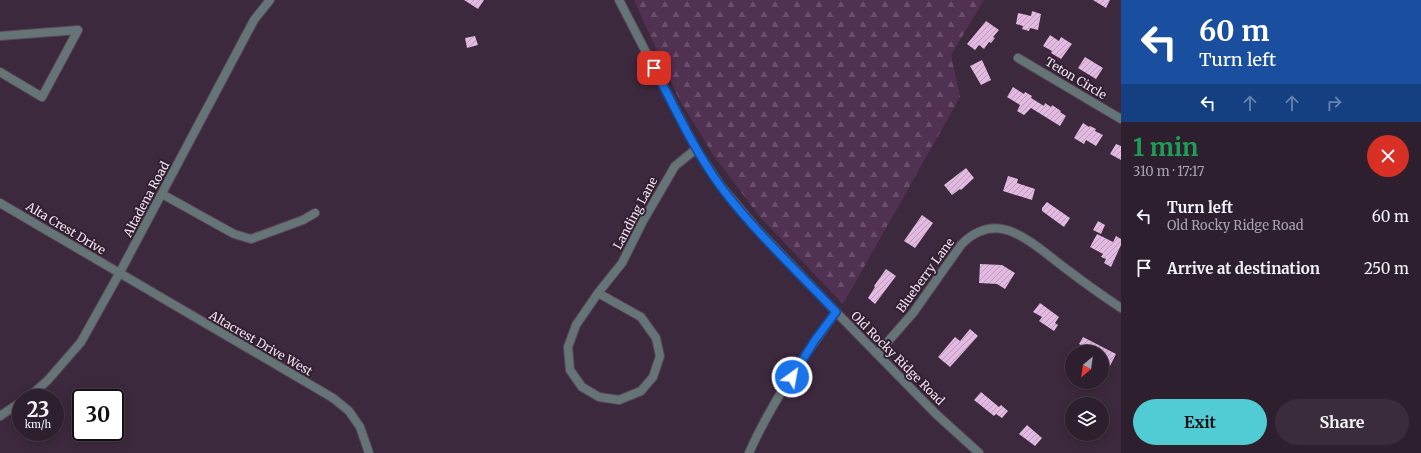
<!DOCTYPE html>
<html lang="en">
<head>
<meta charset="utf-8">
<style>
	body { margin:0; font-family:Merriweather,serif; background:#3a2c3a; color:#f1f3f6; height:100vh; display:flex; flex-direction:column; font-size:15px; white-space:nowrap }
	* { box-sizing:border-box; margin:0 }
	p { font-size:13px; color:#a7a2aa }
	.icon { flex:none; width:22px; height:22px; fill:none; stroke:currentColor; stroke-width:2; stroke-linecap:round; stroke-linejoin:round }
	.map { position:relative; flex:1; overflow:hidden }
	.drawer { display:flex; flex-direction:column; background:#2e1f2e; width:300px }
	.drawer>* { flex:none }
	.hud { background:#1a4fa0; color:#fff; overflow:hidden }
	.needle { width:26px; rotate:209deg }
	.controls { position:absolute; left:1065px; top:345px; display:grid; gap:8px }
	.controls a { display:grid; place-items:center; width:44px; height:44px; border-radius:50%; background:#2e1f2e; box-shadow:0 2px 10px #0003,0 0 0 1px #493d4a; font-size:20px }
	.speed { position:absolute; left:12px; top:389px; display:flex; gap:8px; font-size:20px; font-weight:700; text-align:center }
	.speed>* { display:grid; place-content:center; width:52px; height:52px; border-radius:50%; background:#2e1f2e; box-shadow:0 2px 10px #0003,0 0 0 1px #493d4a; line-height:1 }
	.speed small { font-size:10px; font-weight:400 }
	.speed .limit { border:2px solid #111; border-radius:6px; background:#fff; color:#111 }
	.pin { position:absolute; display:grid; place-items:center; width:34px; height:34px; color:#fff; margin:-17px; border-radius:8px; box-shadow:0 2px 6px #0006 }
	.me { position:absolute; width:44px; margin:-22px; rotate:32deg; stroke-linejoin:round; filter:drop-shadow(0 0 3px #0008) }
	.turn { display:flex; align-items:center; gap:14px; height:84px; padding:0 12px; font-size:18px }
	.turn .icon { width:52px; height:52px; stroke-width:2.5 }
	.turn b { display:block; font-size:28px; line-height:34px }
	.lanes { display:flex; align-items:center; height:38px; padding:0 12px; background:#0003; justify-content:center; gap:20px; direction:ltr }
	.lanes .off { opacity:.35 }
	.round { display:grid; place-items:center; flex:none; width:42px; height:42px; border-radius:21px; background:#3a2c3a }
	.headline { display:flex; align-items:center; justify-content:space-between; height:68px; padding:0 12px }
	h1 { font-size:24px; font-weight:700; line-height:30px; color:#1e9e55 }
	.action { display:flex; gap:8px; margin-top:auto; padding:8px 12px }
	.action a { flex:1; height:46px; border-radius:24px; background:#51ccd5; color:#111; font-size:16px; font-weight:700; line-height:46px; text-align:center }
	.action a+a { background:#3a2c3a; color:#f1f3f6 }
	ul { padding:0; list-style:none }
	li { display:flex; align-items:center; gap:12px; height:52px; padding:0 12px }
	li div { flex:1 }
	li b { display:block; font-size:15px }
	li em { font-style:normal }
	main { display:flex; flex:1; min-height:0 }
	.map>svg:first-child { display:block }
	.forest { fill:url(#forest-firs) }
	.building { fill:url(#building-hatch) }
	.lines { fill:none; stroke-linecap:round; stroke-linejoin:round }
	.minor-casing { stroke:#5a4759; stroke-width:10 }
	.minor { stroke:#657577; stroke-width:8 }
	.route-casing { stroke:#114b97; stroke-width:10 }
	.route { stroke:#1a73e8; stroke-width:7 }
	.labels { text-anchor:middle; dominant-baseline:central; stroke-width:4; stroke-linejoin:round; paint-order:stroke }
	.street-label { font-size:12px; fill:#f0e3ef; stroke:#321f32 }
</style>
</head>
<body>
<main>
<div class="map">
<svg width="1121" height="453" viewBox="0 0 1121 453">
	<defs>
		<pattern id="forest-firs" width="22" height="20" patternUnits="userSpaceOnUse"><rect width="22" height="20" fill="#513152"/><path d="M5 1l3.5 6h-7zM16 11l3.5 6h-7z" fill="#6a4f6b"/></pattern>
		<pattern id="building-hatch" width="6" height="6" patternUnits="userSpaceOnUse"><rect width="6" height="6" fill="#e1b9e1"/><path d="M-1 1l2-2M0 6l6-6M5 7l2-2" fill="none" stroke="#bb9cbb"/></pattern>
	</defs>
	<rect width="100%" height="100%" fill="#3d293d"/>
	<path class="forest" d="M634,0H984L951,55L960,97L843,304L760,217L714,156L679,99Z"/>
	<g class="building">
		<path d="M464,0H484L478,9Z"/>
		<path d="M1093,0H1110L1106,8Z"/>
		<path d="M1032,11L1041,14L1038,30L1030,28L1029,31L1022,29L1023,26L1016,24L1018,13L1031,16Z"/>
		<path d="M986,21L999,30L993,37L995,38L991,43L989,42L984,49L979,45L975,50L967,44Z"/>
		<path d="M1050,35L1059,41L1061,37L1072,44L1061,59L1051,53L1052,51L1043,46Z"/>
		<path d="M475,36L478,45L467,48L465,38Z"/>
		<path d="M1085,57L1103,68L1096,79L1078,68Z"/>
		<path d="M982,60L991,80L981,85L970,66Z"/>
		<path d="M1013,87L1024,94L1025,92L1032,96L1031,98L1044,106L1045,103L1051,107L1052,105L1061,111L1060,112L1066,116L1060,126L1031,108L1024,115L1017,111L1020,105L1007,97Z"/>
		<path d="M1083,123L1089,127L1090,126L1096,129L1095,131L1103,135L1096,146L1086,140L1084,144L1074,138Z"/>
		<path d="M1116,144L1121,146V160L1110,154Z"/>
		<path d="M966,168L974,178L961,190L960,189L952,195L944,185Z"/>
		<path d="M1008,176L1018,179L1017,183L1035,189L1032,200L1003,191Z"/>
		<path d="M1047,202L1070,218L1064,227L1042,211V208Z"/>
		<path d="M922,215L933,223L915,248L904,241Z"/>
		<path d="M1098,221L1105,225L1101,234L1093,230Z"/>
		<path d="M1097,234L1113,242L1116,236L1121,239V245L1111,267L1104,263L1106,259L1101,257L1103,254L1090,247Z"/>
		<path d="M980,264L1002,265L1015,273L1005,289L997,284L979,283Z"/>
		<path d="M886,269L896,276L875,304L868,298L875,287L874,286Z"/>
		<path d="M1040,303L1059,317L1055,323L1058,325L1054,331L1039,321L1042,317L1033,312Z"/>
		<path d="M970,329L978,336L950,367L938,357L955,337L960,341Z"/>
		<path d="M1083,337L1116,354L1110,366L1102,361V352H1094L1079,344Z"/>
		<path d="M981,392L999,407L1001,405L1008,411L1002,418L996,414L994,416L974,400Z"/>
		<path d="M1027,425L1042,438L1035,446L1019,434Z"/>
	</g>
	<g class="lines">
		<defs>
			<g id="minor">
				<path d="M619,0L696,149L721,186L756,228L836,312L936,414L979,453"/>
				<path d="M0,36L78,30L42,97L0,72"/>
				<path d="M1018,58L1121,119"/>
				<path d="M162,194L234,234L251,239L303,220L315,213"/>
				<path d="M0,203L333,398L349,411L360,427L369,453"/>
				<path d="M598,293L576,325L568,347L570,370L582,387L599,397L619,400L641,391L653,377L660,356L656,338L641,317L598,293L622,263L643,221L675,166L696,149"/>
				<path d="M877,354L913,313L961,245C971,234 986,226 1002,229C1023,232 1051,258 1069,271C1086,284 1103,296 1121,308"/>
				<path d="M28,398L48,380L81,342L119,274L254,20L270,0"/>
				<path d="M0,416L21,402"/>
				<path d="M749,453C771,403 804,356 836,312"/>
			</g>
		</defs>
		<use href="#minor" class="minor-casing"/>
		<use href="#minor" class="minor"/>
	</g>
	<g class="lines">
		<defs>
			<path id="route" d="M654,68C675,108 694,150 721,187C755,232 797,271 836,312L815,340L792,377"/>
		</defs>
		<use href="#route" class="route-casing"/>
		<use href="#route" class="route"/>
	</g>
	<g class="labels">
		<g class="street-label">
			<text transform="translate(1076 78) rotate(31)">Teton Circle</text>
			<text transform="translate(146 199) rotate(-62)">Altadena Road</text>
			<text transform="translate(635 213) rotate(-62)">Landing Lane</text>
			<text transform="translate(66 228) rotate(31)">Alta Crest Drive</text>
			<text transform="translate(925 275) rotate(-54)">Blueberry Lane</text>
			<text transform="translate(261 343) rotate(30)">Altacrest Drive West</text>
			<text transform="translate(898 358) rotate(45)">Old Rocky Ridge Road</text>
		</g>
	</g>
</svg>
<div class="controls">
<a><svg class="needle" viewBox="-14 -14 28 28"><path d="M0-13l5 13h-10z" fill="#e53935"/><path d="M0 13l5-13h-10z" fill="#a7a2aa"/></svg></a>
<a><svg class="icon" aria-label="layers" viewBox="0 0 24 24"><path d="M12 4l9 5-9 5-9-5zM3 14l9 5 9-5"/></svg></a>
</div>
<div class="speed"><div>23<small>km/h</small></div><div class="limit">30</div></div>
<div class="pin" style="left:654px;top:68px;background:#d93025"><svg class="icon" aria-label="arrive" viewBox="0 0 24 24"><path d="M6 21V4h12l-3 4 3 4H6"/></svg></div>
<svg class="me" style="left:792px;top:377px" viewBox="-20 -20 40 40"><circle r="17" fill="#1a73e8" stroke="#fff" stroke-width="3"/><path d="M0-11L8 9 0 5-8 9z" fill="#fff"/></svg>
</div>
<section class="drawer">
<div class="hud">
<div class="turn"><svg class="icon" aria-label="left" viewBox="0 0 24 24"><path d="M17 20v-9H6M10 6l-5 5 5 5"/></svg><div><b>60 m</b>Turn left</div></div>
<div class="lanes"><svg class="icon" aria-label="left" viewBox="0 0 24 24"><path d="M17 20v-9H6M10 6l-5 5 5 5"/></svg><svg class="icon off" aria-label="ahead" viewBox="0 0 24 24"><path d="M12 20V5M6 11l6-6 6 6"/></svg><svg class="icon off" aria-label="ahead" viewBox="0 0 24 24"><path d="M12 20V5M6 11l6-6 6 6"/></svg><svg class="icon off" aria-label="right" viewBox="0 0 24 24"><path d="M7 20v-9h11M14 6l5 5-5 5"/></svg></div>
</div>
<div class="headline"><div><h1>1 min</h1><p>310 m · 17:17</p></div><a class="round" style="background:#d93025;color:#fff"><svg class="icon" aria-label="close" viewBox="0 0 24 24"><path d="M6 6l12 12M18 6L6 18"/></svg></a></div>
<ul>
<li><svg class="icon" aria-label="left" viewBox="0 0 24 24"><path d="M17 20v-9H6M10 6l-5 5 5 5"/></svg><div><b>Turn left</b><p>Old Rocky Ridge Road</p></div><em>60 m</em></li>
<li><svg class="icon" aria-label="arrive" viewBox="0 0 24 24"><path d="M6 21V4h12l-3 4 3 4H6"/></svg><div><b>Arrive at destination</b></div><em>250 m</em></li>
</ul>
<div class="action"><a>Exit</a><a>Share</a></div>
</section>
</main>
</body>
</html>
